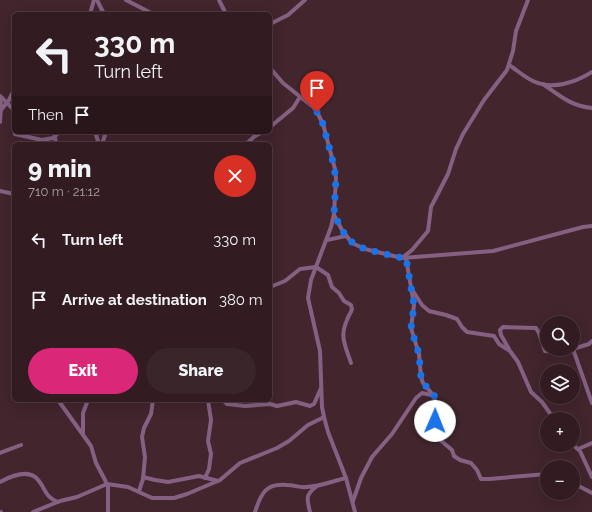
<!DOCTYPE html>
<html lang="en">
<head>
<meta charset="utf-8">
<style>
	body { margin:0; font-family:Raleway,sans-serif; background:#3a252a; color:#f1f3f6; height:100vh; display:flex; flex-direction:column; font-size:15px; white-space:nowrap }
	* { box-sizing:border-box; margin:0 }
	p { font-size:13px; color:#a8a1a5 }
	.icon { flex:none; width:22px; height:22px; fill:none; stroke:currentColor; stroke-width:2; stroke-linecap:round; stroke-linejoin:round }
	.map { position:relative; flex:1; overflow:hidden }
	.panel { position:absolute; left:12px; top:142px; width:260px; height:260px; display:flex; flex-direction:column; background:#321c22; border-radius:6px; box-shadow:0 4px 16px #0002,0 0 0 1px #4d3a40 }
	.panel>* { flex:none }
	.banner { position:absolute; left:12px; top:12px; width:260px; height:122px; border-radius:6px; box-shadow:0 4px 16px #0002,0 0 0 1px #4d3a40; background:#321c22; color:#f1f3f6; overflow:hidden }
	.controls { position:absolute; left:540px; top:316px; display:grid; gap:8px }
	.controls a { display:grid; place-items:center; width:40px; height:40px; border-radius:50%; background:#321c22; box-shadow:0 4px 16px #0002,0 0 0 1px #4d3a40; font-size:20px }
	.pin { position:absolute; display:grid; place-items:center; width:34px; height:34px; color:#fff; margin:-41px -17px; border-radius:50% 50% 50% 0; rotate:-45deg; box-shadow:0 0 4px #0007 }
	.pin .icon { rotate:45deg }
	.me { position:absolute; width:44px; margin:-22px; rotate:1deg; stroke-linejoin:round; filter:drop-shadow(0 0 3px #0008) }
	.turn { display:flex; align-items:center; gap:14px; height:84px; padding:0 16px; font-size:18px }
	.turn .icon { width:52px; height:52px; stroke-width:2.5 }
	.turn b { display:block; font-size:28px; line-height:34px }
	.then { display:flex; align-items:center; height:38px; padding:0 16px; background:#0003; gap:8px; font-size:15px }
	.round { display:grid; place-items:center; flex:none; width:42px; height:42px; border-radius:21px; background:#3a252a }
	.summary { display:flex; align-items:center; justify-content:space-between; height:68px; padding:0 16px }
	h1 { font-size:24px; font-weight:800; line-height:30px }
	.cta { display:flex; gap:8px; margin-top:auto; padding:8px 16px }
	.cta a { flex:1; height:46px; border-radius:24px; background:#db2777; color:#fff; font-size:16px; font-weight:800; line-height:46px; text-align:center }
	.cta a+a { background:#3a252a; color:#f1f3f6 }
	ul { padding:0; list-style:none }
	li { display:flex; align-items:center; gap:12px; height:60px; padding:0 16px }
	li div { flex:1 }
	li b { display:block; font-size:15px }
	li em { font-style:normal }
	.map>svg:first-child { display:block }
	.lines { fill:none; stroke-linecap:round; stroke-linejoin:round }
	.minor { stroke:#856082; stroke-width:4 }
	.route { stroke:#1a73e8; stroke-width:7; stroke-dasharray:0 12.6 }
</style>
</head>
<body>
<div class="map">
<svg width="592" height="512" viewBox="0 0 592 512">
	<rect width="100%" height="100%" fill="#42252d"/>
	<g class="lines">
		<g class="minor">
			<path d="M97,0L104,14"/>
			<path d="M126,0L153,14"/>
			<path d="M219,0L226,14"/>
			<path d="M90,14L94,0"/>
			<path d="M270,24L288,15L305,0"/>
			<path d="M509,65C517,70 524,77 533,81C552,90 575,83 592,72"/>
			<path d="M270,68L283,83L313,107L317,112L323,124L335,169L336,178L334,214L331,227L311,280L308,298L320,351L322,407L324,417L328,432L346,478L355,512"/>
			<path d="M543,84C560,96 571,106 592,108"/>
			<path d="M0,96L14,110"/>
			<path d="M0,97L1,105L0,122"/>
			<path d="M1,110L9,100L14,90"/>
			<path d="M270,127L293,108L300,97"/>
			<path d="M14,130L15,134L42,140L53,138L59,132"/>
			<path d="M95,132L99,144"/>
			<path d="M55,137L56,144"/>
			<path d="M102,144L106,132"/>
			<path d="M246,144L255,136L263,132"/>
			<path d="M0,191L14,194"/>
			<path d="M334,215L342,230L352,243L365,249L402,258L493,251L583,227L592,226"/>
			<path d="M327,240L346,236"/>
			<path d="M402,258L412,250L428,231L431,207L448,174L456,149L463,134L484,100L507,70L513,51L516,31L528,0"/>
			<path d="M406,258L414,305L411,328L419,354L421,377L423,383L433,395L436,403L435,429L439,439L452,450L454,456L460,460L471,463L477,470L481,479H489L547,474"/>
			<path d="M270,287L285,281L300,269L316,267L328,275L332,287L339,293L344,301L351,305L352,309C351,313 348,316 347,320C339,337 346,347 351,363"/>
			<path d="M413,291L422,305L429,311L446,315L457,319L462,327L467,332L494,336L499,344L510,351L518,362L531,392L542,402L554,419"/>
			<path d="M509,349L501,335L500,330L503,327L536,328L539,333L545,351L555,352L565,349H572"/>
			<path d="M573,349L592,403"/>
			<path d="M573,349L589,344L592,341"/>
			<path d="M58,400L91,446L96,463L105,480L108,487V512"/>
			<path d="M223,400L227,404L245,406L270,404L277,406L296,402L310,406L314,404L321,388"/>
			<path d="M83,433V413L88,400"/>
			<path d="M573,445L580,451L592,477"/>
			<path d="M578,449L592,443"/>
			<path d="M0,453L21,445"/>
			<path d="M143,477L155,480L168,482L199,476L218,481"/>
			<path d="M205,478L209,469L211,454L208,441L211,420L208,400"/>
			<path d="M0,482C11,476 30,468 39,481C46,490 45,497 58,502"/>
			<path d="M573,483L592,493"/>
			<path d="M139,491L143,479L145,457L142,437L144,428L151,414L153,400"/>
			<path d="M353,501L361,478L372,457L392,434L416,398L422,393L431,395"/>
			<path d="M0,512H1"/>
			<path d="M33,512L60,501L77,497L107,484L128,487L152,498H174L187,494L220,480L240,463L277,448L289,441L308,425L324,417"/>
			<path d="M255,512C261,493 266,483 287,485C294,485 300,488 306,487C319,487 333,481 346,478"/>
			<path d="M310,512C307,499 305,495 316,487"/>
		</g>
	</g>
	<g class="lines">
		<path class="route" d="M317,112L323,124L332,158L336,178L334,214L342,230L348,239L356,245L365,249L402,258H406L414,305L411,328L419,354L421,377L423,383L434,395L436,403L435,421"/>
	</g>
</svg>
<div class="controls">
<a><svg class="icon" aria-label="search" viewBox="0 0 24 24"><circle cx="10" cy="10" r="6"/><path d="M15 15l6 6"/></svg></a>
<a><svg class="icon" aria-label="layers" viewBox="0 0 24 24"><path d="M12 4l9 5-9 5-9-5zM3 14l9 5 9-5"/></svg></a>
<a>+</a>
<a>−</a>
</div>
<div class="pin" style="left:317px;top:112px;background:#d93025"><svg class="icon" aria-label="arrive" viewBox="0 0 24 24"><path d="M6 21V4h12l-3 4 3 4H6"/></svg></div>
<svg class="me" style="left:435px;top:421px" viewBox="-20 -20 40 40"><circle r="19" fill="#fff"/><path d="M0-13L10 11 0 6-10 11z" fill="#1a73e8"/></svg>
<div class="banner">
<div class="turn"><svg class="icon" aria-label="left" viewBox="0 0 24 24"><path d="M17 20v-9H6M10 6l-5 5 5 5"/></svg><div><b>330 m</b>Turn left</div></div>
<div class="then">Then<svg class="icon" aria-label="arrive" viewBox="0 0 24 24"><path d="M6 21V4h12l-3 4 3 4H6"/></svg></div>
</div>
<section class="panel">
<div class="summary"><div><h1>9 min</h1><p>710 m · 21:12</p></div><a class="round" style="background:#d93025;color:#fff"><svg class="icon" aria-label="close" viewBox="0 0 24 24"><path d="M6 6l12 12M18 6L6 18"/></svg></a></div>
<ul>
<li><svg class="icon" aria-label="left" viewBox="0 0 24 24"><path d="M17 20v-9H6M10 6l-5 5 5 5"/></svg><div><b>Turn left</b></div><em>330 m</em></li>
<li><svg class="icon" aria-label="arrive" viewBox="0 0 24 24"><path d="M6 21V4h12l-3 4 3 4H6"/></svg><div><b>Arrive at destination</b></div><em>380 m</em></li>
</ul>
<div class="cta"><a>Exit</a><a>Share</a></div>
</section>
</div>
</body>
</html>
